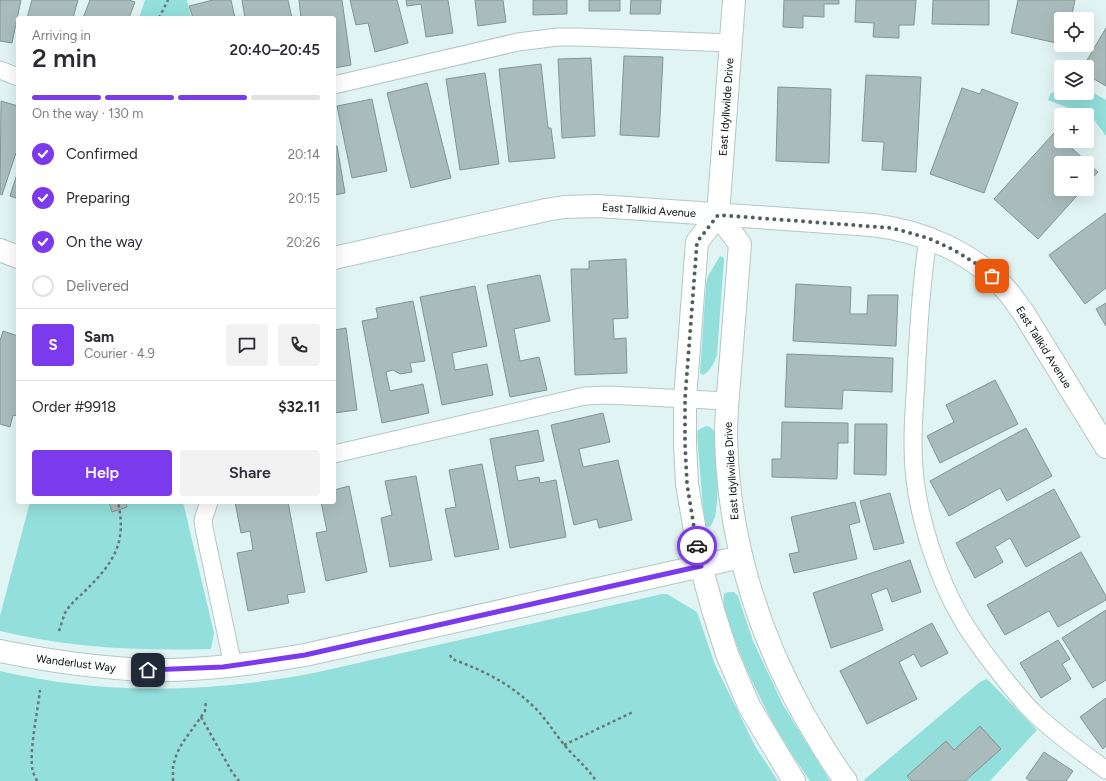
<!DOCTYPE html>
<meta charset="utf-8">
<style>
:root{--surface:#fff;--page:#f2f2f3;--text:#2b2b33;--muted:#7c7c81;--line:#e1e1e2;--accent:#7c3aed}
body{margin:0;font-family:Figtree,sans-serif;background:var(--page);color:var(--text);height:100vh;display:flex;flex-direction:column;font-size:15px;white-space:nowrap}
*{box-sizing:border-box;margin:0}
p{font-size:13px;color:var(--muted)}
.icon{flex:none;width:22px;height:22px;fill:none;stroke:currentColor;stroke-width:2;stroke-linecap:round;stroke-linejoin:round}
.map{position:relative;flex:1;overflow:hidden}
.panel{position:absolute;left:16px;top:16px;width:320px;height:488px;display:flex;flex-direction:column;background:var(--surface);border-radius:4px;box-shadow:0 4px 16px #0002}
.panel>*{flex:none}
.fabs{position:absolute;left:1054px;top:12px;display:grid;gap:8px}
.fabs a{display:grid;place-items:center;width:40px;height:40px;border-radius:4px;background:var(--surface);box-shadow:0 4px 16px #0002;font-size:20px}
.pin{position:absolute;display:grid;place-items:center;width:34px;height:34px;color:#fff;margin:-17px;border-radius:8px;box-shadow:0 2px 6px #0006}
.courier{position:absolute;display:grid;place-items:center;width:40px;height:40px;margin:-20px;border:3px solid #7c3aed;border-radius:50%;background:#fff;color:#222;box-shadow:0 1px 5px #0007}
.headline em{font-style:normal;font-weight:600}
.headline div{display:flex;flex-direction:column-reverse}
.headline{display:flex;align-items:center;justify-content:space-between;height:68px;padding:0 16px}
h1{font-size:26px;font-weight:600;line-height:30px}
.bar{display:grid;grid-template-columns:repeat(4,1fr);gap:6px 4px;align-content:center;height:48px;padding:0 16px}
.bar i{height:5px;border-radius:3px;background:var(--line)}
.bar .active{background:var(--accent)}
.bar p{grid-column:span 4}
.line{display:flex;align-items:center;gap:10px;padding:0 16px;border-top:1px solid var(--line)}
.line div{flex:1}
.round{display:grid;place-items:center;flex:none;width:42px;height:42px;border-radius:4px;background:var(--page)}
ol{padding:0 16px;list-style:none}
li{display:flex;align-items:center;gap:12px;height:44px}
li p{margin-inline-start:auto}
li .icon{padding:4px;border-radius:50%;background:var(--accent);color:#fff;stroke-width:4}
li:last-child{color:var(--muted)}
li i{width:22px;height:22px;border:2px solid var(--line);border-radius:50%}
.action{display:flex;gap:8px;margin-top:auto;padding:8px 16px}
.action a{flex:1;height:46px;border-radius:4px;background:var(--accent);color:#fff;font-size:16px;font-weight:600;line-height:46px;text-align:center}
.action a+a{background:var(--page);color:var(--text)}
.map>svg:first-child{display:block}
</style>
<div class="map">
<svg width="1106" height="781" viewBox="0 0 1106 781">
<rect width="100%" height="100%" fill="#e0f4f3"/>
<!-- green -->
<path fill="#93dfdb" d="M145,0h42l4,18h-52z
M1061,89v4h26v-4l19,11v36l-14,-19 -44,-17 3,-7 9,-2z
M720,256l3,1 1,2 -7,96c-3,8 -6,15 -14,20l-3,-2 6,-88 2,-9z
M706,426l4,1 4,4 4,52 -1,19 -2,15 -4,9 -3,1 -2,-1 -3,-20 -6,-71 1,-5z
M30,502h153l31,131 -3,16c-71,2 -142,-1 -211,-18v-15z
M728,592h6l4,4 15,45 30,64 47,76h-20c-33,-47 -60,-97 -79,-152 -3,-11 -9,-23 -7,-35z
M662,594h5l30,18 18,53 40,81 23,35h-778v-110c106,25 217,22 323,0z
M987,679l50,51 -47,51h-125l-1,-1 116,-98z"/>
<!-- building -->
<path fill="#a9bcbb" stroke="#829594" d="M0,0h21l-9,43 -12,-2z
M32,0h46l-5,18h-46z
M90,0h39l6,2 -6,16h-46z
M213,0h18l4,18h-42l-4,-12z
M242,0h46l4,18h-47z
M299,0h43l9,65 -17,3v-50h-33z
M350,0h47l11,43 -33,9 -7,-29 -12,2z
M406,0h42l5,33 -27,4 -5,-33 -14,2z
M475,0h28l3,22 -28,4z
M533,0h34v14l-34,1z
M589,0h31v11h-31z
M631,0h30l-1,14h-30z
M784,0h55v4h-15v13l-21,-1v12l-20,-1z
M856,0h60l-2,25h-15v13l-26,-1 1,-14 -19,-1z
M933,0h56v25l-57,-1z
M1018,0h57l-4,19h-10v25l-50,-11z
M1106,28v58l-19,-11v-8h-4z
M624,56l39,1 -4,80 -39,-2z
M591,58l4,78 -33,2 -4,-79z
M541,64l7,64h3l4,30 -46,4 -10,-93z
M485,73l14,91 -39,6 -14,-91z
M866,75l55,2 -5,95 -34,-2 2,-28 -22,-1z
M427,83l24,95 -40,10 -24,-95z
M778,87l53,2 -2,74 -53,-2z
M962,88l18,6 2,-5 36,14 -34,90 -54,-19z
M372,99l15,72 -35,7 -15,-72z
M1,101l17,5v41l-16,48 -2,-1z
M1054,133l7,6v2h3l34,31 -11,12v-21h-26v26h22l-45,50 -44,-40z
M337,146l8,47 -11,2v-48z
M18,171v28l-8,-3z
M1106,213v75l-21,16 -36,-49z
M626,259l2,59 -15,1 1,20 12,-1 1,35 -52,2 -4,-106h18v-8z
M540,275l10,46 -36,8 6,32 19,-4 8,33 -37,7 -23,-112z
M796,284l55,3 -1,27h17l1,-19h30l-2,51 -103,-5z
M475,286l12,60 -35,7 3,17 32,-6 6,31 -51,10 -22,-108z
M413,301l12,60 -15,2 2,9 -12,2 -7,-4 -7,2 4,19 33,-7 6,29 -47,10 -20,-102 16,-3 -2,-10z
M1106,303v23l-10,-17z
M346,328l11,82 -23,3v-83z
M3,331l15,5v80l-5,-1 -3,12 -10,-3v-83z
M787,354l106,4 -1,34 -49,-2 -1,19 -57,-2z
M995,380l23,44 -78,39 -13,-27 27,-14 -8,-17z
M603,413l7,29 -31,7 4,18 35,-7 14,60 -33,8 -2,-9 -23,6 -23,-100z
M782,422l66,1v20h-10l-1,36 -65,-2v-18h9z
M855,424h32l-1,51 -32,-1z
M1026,428l26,48 -45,25 -7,-13 -51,28 -19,-35z
M538,430l6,31 -29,5 3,15 21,-4 1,6 16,-3 10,57 -56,11 -20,-109z
M482,464l17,85 -44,8 -10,-48 11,-2 -7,-37z
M416,476l16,84 -42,7 -9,-49 11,-3 -7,-34z
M349,486l18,86 -41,9 -10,-48 11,-2 -6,-29h13v-12z
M1054,489l26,48 -54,30 -16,-29 -15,9 8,15 -28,16 -19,-35z
M890,493l14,50 -30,7 -14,-49z
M109,502h17l1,5 -15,5z
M235,502h53l17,90 -18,3 2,8 -41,8 -11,-58 16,-3 -3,-19 -9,2z
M855,502l5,20 -11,3 8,34 -63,14 -5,-19 10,-2 -8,-35z
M1081,552l25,44v4l-48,27 -9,-16 -44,24 -18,-30z
M910,560l11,32 -29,10 -5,-14 -16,6 12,36 -52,18 -18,-55z
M1106,610v70l-13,8 -31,-50z
M932,623l16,30 -27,14 -7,-13 -15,8 18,37 -50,25 -27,-53z
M1058,640l12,19 -8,5 9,15 -30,19 -21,-35z
M1106,698v48l-3,3 -23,-32z
M980,726l21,23 -36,32h-53l-5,-5 39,-35 8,9z
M1044,752l29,19 -7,10h-36l-4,-3z"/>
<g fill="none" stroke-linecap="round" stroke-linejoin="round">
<defs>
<path id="lane" d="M0,70l18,7
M334,85l184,-43 40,-5h20l153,6
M928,238c-7,47 -10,94 -12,141 -2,33 -5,66 -1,100 5,43 23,99 45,137 13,23 30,45 47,66 8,10 17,21 26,30 22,21 48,40 73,58
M334,454l251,-58 23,-1 119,6
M209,502l-6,18 1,8 29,138"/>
<path id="street" d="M734,0l-16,215 -21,27 -12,157v45l2,40 14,82 12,44 14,44 22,52 45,75
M718,215l22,29c-3,38 -6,76 -9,114 -2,26 -5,52 -5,78 2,100 30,193 78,279 13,22 26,46 42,66
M0,250l18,7
M334,258l212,-48 18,-3 34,-1 274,19c51,6 103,28 137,68 5,6 9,13 14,19l83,135
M0,651c49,10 98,17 148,19 52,1 105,-6 157,-15l436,-98"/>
</defs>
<!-- lane casing -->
<use href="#lane" stroke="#b3c7c6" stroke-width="19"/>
<!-- street casing -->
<use href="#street" stroke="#b3c7c6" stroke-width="24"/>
<!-- path -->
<path stroke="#6a7777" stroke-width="2.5" stroke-dasharray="3 3" stroke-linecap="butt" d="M159,18l9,-18
M59,631c2,-6 4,-13 6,-18 5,-9 14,-16 21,-23 28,-28 41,-47 32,-88
M450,655l2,4c33,12 61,26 86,52 10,11 18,24 28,36 10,12 22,21 30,34
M201,717l31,55 7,9
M564,745l69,-33
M37,781c-1,-3 -3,-6 -4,-9 -5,-17 5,-62 7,-82
M173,781v-15l4,-13 6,-11 18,-25 4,-6 1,-11"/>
<!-- lane -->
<use href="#lane" stroke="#fff" stroke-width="17"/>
<!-- street -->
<use href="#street" stroke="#fff" stroke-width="22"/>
</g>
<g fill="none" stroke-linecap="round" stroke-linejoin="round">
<!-- done -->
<path stroke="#525e5e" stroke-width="4" stroke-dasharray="0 7.2" d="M697,546l-10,-62 -2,-40v-45l12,-157 21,-27 174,13 36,10 26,12 21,13 17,13"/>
<!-- route -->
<path stroke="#7c3aed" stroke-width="5" d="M148,670l75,-3 82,-12 396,-89 -4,-20"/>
</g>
<g text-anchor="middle" stroke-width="3.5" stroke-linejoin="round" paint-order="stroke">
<!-- street labels -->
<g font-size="11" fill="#060d0d" stroke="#fff">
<text transform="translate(726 107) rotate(-86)" y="4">East Idyllwilde Drive</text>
<text transform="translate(649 210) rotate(4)" y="4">East Tallkid Avenue</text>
<text transform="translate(1044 347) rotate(58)" y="4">East Tallkid Avenue</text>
<text transform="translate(731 471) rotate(-94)" y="4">East Idyllwilde Drive</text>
<text transform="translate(76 663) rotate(7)" y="4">Wanderlust Way</text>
</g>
</g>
</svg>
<div class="fabs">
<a><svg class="icon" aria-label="locate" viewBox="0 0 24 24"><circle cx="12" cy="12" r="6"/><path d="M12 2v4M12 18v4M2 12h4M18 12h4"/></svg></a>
<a><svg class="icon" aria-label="layers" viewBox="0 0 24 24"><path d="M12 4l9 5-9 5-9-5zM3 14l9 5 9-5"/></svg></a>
<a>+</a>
<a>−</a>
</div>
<div class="pin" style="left:992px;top:276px;background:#ea580c"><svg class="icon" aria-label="bag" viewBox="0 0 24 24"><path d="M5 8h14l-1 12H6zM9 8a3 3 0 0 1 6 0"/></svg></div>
<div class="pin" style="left:148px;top:670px;background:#1f2937"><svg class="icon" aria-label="home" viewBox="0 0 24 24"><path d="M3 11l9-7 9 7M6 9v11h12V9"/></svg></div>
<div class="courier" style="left:697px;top:546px"><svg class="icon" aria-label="car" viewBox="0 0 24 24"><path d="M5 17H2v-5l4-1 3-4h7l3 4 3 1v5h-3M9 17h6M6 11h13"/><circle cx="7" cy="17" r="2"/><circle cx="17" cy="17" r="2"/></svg></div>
<section class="panel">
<div class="headline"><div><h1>2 min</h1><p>Arriving in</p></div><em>20:40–20:45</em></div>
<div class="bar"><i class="active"></i><i class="active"></i><i class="active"></i><i></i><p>On the way · 130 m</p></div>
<ol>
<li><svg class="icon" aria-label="check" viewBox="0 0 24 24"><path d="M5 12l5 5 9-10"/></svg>Confirmed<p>20:14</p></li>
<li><svg class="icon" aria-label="check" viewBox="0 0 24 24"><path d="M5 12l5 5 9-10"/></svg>Preparing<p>20:15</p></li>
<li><svg class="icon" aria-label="check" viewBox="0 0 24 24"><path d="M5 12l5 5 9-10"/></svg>On the way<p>20:26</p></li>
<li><i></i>Delivered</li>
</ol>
<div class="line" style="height:72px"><b class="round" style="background:var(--accent);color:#fff">S</b><div><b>Sam</b><p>Courier · 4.9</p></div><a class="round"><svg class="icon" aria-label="chat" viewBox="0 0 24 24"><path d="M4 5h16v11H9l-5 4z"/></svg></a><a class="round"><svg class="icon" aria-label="phone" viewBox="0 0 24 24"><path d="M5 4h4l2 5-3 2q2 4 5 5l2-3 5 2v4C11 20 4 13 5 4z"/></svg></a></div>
<div class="line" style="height:52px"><div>Order #9918</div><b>$32.11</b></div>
<div class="action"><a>Help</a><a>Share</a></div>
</section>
</div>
